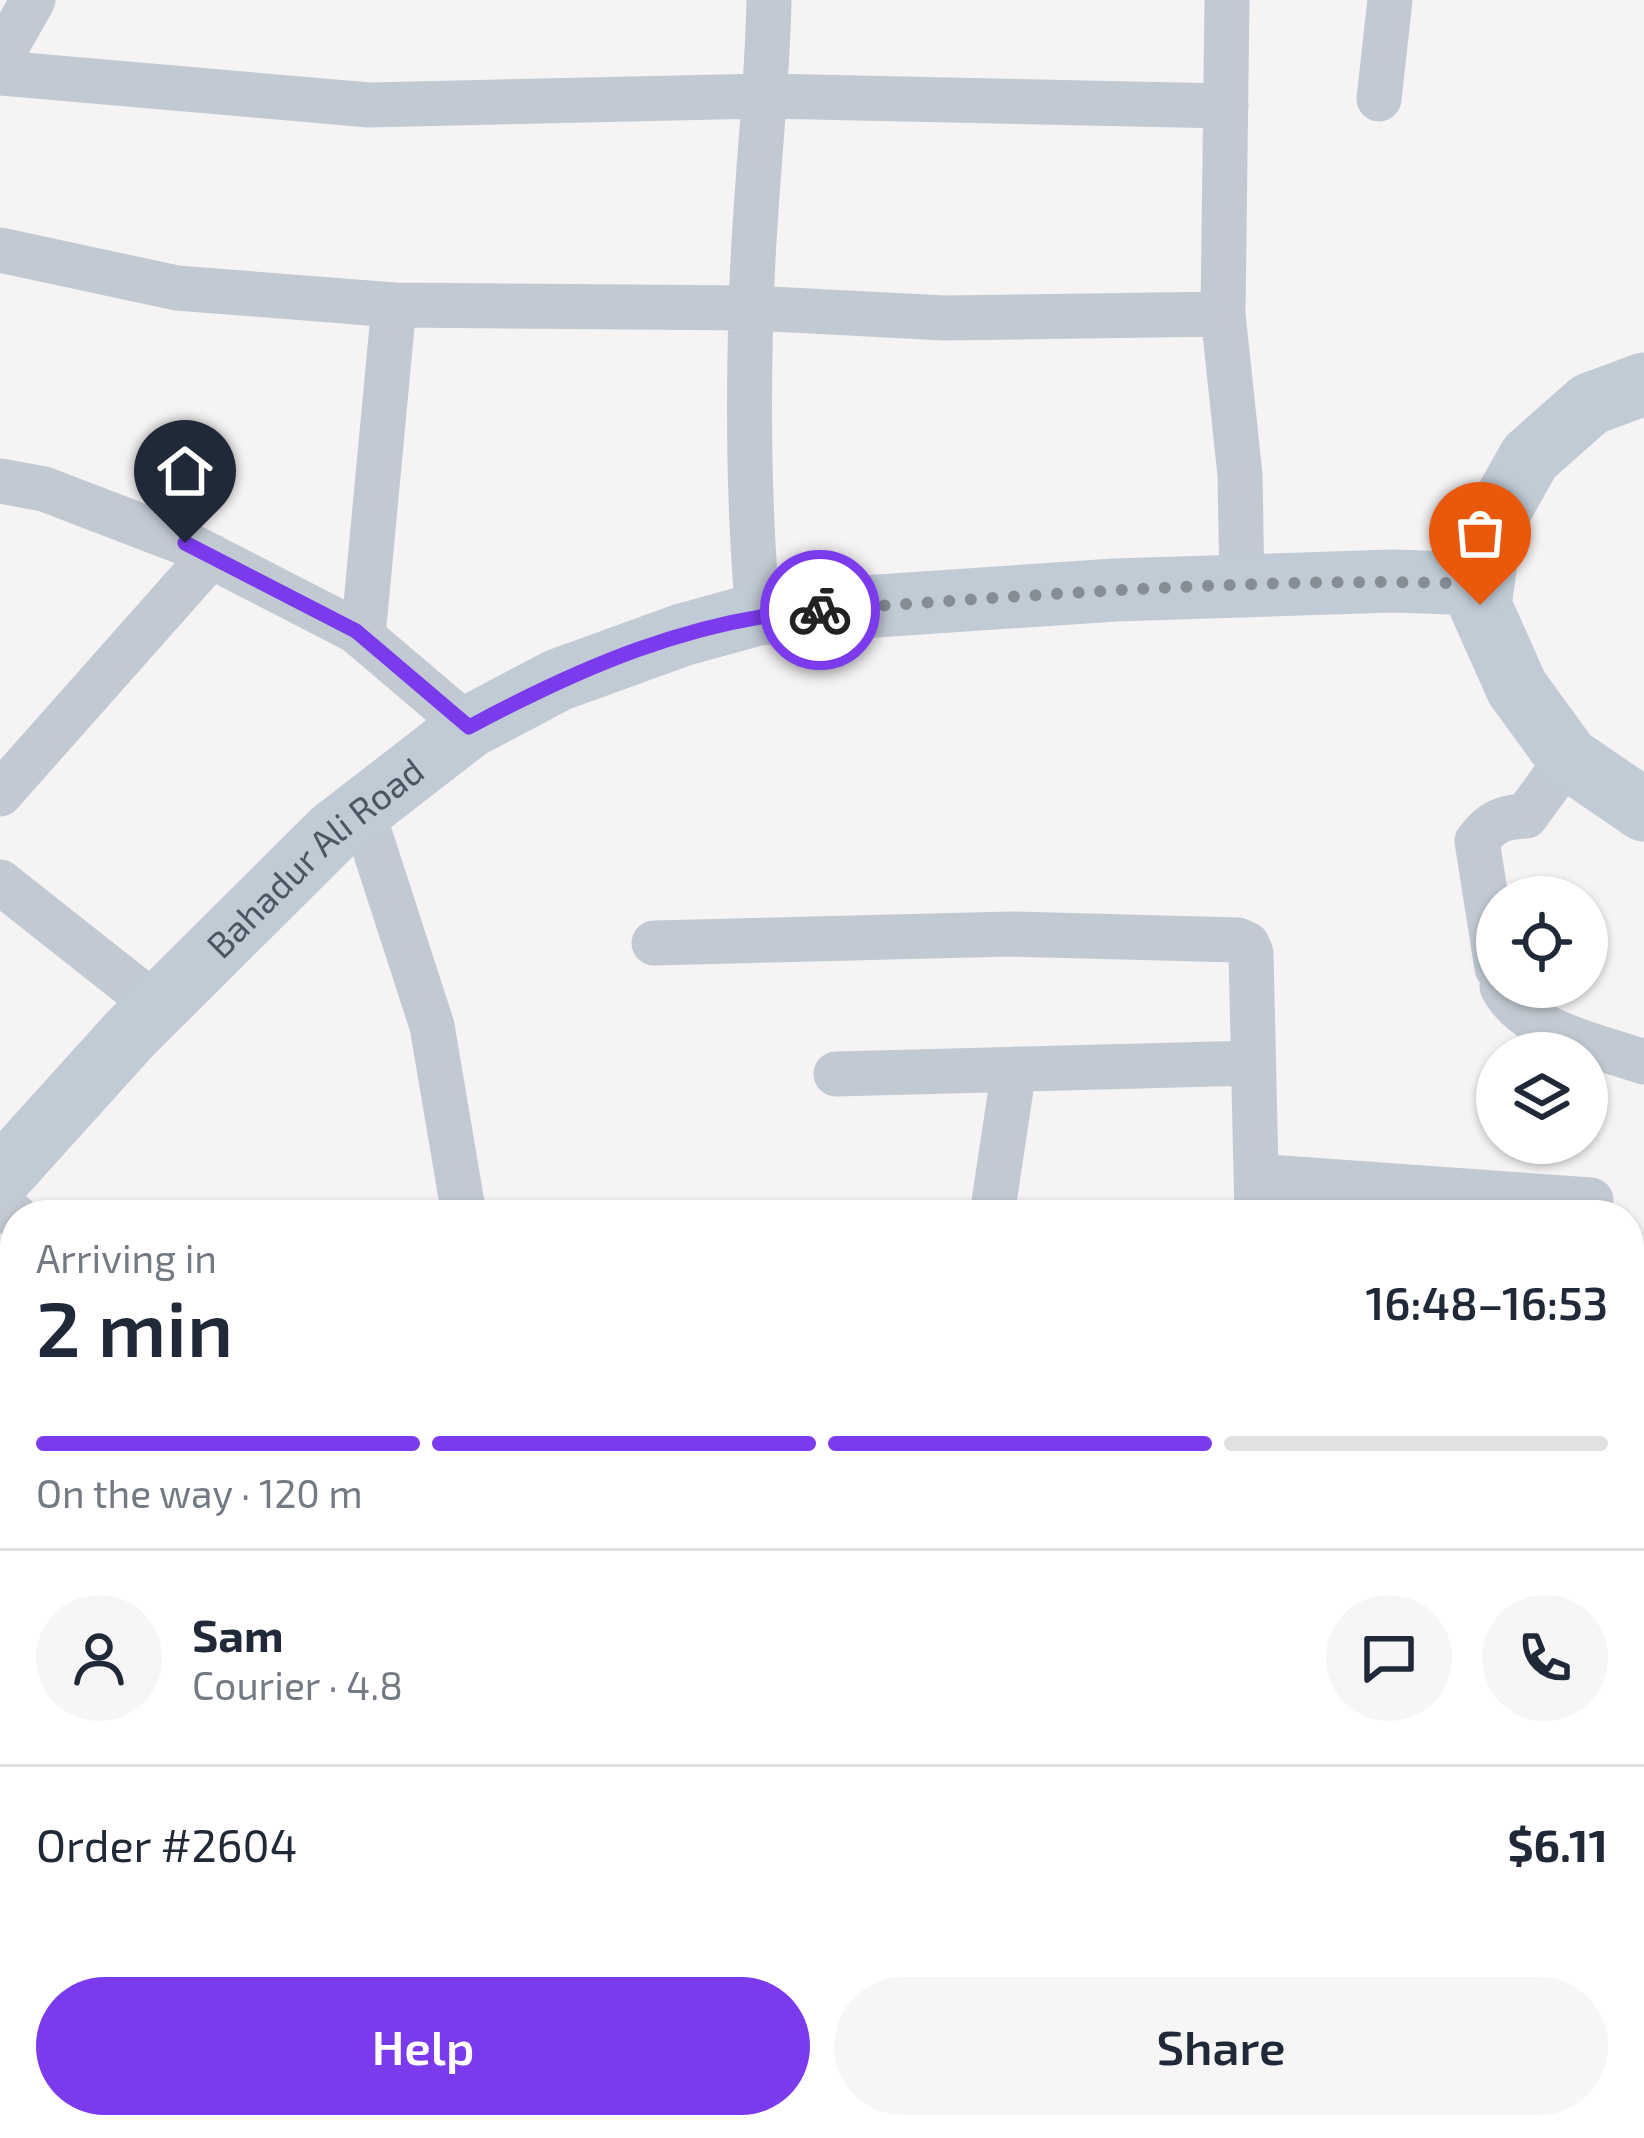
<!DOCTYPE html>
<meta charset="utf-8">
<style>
:root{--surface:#fff;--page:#f6f6f7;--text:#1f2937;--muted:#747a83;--line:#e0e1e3;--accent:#7c3aed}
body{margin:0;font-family:"Exo 2",sans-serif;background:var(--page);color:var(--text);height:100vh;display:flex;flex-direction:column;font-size:45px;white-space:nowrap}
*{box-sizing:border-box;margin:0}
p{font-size:39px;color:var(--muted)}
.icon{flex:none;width:66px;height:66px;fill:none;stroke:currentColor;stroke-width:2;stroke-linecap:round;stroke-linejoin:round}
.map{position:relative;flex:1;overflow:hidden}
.panel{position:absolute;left:0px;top:1200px;width:1644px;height:939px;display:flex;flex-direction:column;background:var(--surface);border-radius:48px 48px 0 0;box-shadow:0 3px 9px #0004}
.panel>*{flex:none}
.buttons{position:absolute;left:1476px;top:876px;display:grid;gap:24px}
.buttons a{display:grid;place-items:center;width:132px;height:132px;border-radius:50%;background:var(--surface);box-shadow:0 3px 9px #0004;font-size:60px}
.pin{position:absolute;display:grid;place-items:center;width:102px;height:102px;color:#fff;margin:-123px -51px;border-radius:50% 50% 50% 0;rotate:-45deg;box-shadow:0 0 12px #0007}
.pin .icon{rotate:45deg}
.courier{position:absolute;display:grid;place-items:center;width:120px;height:120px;margin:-60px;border:9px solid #7c3aed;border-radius:50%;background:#fff;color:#222;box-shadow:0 3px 15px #0007}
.summary em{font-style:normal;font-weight:600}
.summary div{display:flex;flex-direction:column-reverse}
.summary{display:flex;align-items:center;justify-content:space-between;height:204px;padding:0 36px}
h1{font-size:78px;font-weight:600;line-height:90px}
.bar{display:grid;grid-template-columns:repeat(4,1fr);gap:18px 12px;align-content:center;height:144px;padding:0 36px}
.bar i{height:15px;border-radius:9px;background:var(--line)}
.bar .selected{background:var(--accent)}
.bar p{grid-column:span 4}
.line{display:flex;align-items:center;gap:30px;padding:0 36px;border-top:3px solid var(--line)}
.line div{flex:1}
.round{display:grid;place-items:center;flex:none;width:126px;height:126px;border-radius:63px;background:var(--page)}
.action{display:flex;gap:24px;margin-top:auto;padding:24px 36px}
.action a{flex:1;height:138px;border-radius:72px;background:var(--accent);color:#fff;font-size:48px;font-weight:600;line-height:138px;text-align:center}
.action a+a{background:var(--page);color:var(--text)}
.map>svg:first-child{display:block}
</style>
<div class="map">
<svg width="1644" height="2138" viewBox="0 0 1644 2138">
<rect width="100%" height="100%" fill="#f5f3f3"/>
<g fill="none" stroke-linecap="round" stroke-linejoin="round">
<!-- street -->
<path stroke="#c1cad2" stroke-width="45" d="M1227,0l-4,314 17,161 2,111
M0,58l33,-58
M0,73l369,32 398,-9 459,10
M1379,99l11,-99
M0,250l177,38 217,17 357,3 194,10 278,-4
M0,481l44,8 141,54 171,88 113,96
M758,614c-9,-100 -10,-202 -7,-303 2,-104 16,-207 18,-311
M363,636l31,-331
M0,794l211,-238
M362,810l70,216 32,189
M0,882l157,124
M654,943l357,-9 227,6 9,4 4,9 6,262
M1497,968l-20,-127c14,-19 25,-24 49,-25l42,-58
M1502,987c24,46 96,59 142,75
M836,1074l417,-11
M1256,1176l335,24
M0,1204l15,12
M992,1215l22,-146
M7,1602l8,-5
M1212,2124l1,14
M1417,2124l4,14
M512,2138l8,-14
M706,2138l5,-14"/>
<!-- secondary -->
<g stroke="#c1cbd6" stroke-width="63">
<path d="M1644,384l-54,20 -60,53 -39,69 -11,79 37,83 51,70 76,52"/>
<path id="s1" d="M0,1178l131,-145 201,-200 137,-106 89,-47 124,-45 76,-21 357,-24 278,-9 90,3"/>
</g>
</g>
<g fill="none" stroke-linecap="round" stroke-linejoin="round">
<!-- done -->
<path stroke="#868d94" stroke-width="12" stroke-dasharray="0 21.6" d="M820,610c220,-15 442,-34 663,-26l-3,21"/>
<!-- route -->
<path stroke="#7c3aed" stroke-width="15" d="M185,543l171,88 113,96c110,-59 224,-109 351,-117"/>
</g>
<g text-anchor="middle" stroke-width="9" stroke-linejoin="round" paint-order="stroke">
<!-- street labels -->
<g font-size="36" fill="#4a5661" stroke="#fff">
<text dy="13" stroke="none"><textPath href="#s1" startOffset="450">Bahadur Ali Road</textPath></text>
</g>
</g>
</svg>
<div class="buttons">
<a><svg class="icon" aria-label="locate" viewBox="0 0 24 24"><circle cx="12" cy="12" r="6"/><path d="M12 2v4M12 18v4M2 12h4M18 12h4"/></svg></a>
<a><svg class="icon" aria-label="layers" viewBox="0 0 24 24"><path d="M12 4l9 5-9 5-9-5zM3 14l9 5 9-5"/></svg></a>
</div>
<div class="pin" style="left:1480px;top:605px;background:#ea580c"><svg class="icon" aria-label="bag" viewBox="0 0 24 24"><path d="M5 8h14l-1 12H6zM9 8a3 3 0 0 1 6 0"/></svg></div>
<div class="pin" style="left:185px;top:543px;background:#1f2937"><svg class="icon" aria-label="home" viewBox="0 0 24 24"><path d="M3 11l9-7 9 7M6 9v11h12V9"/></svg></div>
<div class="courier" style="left:820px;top:610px"><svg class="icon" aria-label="bike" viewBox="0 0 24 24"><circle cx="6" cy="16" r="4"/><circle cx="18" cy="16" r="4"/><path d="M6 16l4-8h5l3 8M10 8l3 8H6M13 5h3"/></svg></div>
<section class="panel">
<div class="summary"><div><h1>2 min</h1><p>Arriving in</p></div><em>16:48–16:53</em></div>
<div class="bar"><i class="selected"></i><i class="selected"></i><i class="selected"></i><i></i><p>On the way · 120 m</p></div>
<div class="line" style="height:216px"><a class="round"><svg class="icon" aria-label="person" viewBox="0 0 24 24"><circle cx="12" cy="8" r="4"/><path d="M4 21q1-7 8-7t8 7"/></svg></a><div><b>Sam</b><p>Courier · 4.8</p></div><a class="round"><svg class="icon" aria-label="chat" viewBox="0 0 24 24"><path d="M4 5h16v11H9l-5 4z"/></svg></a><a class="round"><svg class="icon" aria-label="phone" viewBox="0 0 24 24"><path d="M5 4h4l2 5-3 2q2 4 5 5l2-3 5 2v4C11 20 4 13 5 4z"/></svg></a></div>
<div class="line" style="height:156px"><div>Order #2604</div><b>$6.11</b></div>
<div class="action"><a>Help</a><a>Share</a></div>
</section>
</div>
